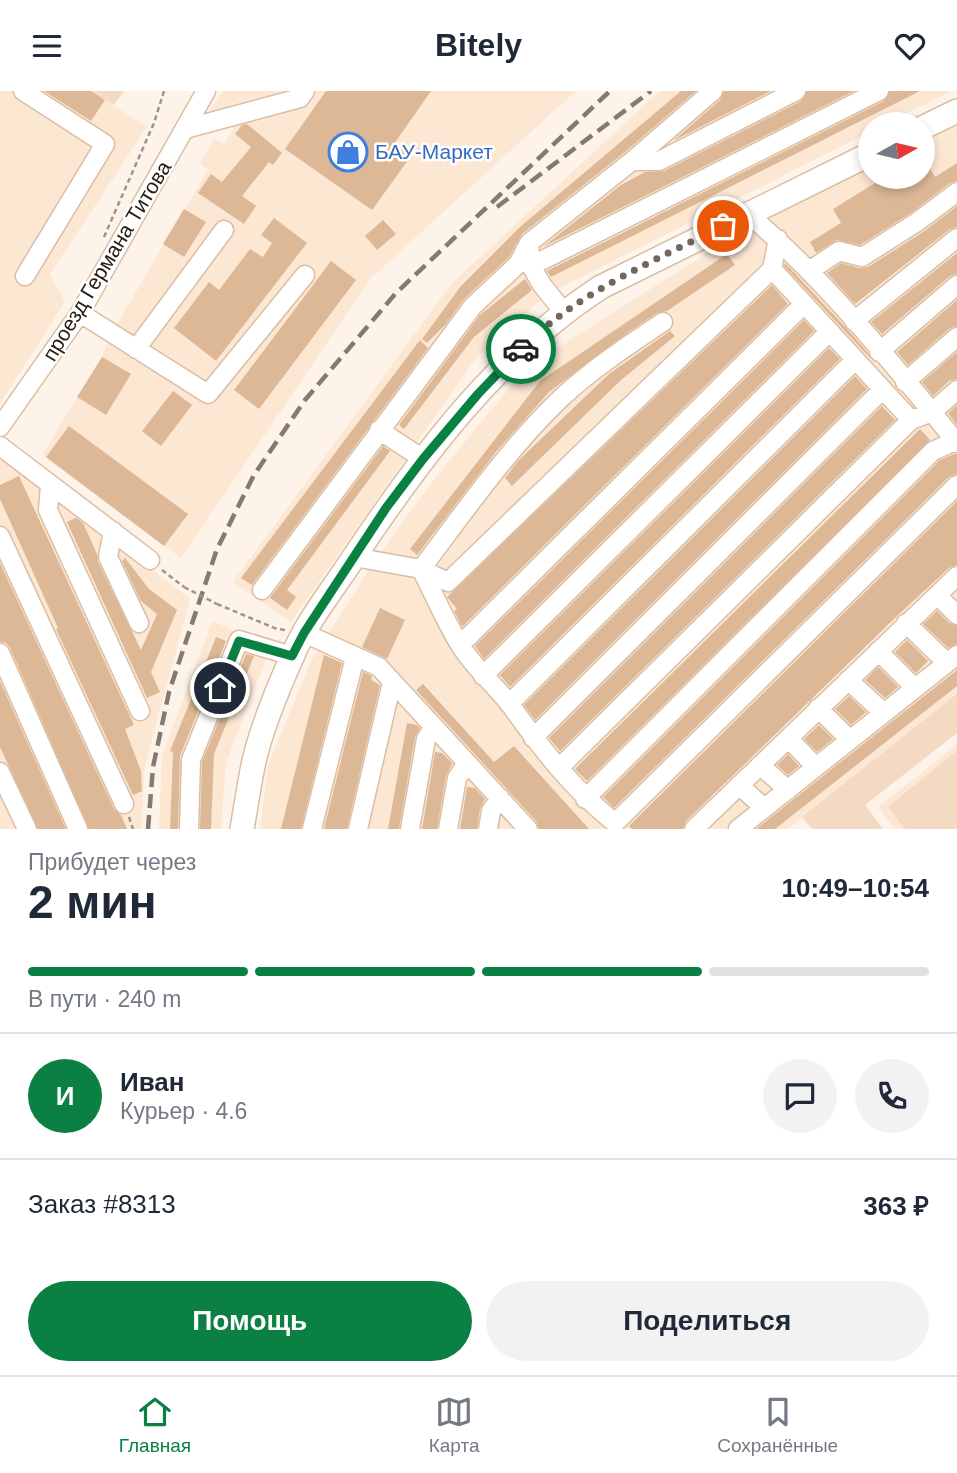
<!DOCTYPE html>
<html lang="ru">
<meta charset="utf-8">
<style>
:root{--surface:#fff;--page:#f2f2f3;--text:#1f2937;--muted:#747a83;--line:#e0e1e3;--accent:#0b8043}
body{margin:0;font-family:Arial,sans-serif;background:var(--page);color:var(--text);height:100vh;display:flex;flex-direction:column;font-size:26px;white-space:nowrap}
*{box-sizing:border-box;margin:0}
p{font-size:23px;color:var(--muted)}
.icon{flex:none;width:38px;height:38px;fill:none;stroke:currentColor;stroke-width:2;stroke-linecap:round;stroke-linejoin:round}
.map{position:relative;height:738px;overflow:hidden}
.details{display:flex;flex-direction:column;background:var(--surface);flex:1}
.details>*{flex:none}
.needle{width:46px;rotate:82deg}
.fabs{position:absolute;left:858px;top:21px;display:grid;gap:14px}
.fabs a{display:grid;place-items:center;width:77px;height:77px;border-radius:50%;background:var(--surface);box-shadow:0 4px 10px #0003;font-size:35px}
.pin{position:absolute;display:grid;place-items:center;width:60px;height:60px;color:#fff;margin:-30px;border:4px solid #fff;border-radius:50%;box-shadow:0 2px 7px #0007}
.courier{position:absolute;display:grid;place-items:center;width:70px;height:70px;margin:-35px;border:5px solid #0b8043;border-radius:50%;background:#fff;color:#222;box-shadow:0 2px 9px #0007}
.head em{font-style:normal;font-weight:800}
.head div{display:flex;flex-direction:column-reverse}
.head{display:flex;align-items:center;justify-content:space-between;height:119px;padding:0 28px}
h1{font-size:46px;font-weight:800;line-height:52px}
.bar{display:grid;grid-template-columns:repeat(4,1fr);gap:10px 7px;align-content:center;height:84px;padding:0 28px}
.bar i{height:9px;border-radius:5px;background:var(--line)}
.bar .selected{background:var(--accent)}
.bar p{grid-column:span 4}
.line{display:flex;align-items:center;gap:18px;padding:0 28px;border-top:2px solid var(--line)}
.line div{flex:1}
.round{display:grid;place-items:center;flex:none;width:74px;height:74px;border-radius:37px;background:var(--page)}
.action{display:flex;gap:14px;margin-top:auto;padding:14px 28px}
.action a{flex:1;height:80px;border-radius:42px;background:var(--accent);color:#fff;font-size:28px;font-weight:800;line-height:80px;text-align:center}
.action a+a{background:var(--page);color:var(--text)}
header{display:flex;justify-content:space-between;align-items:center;height:91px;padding:0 28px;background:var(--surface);font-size:32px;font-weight:800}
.tab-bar{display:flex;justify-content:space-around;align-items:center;height:98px;border-top:2px solid var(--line);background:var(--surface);font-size:19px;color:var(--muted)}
.tab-bar a{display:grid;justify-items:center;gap:4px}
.tab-bar .selected{color:var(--accent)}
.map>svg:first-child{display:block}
</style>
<header><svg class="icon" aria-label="menu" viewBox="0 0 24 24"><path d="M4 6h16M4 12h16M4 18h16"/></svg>Bitely<svg class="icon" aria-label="heart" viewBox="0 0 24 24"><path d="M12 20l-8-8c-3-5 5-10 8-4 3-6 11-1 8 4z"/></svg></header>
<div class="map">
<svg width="957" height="738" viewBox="0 0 957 738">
<rect width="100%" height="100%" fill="#fef3e8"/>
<!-- built -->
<path fill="#fce7d3" d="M0,0h91l56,36 -97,147 15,28 -65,102z
M223,0h353l-205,187 -190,280 -139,-103 60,-98 9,-23 97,-164 -8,-7 14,-25 10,6 10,-15 -25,-19z
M660,0h292l-67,33h-15v8l-323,162 -71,64 -185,264 -58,-40 219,-299z
M957,35v570l-169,133h-528l8,-64 43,-104 57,-90 33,-47 39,-52 87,-105 201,-127 37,-21 105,-51v9h52v-34z
M0,359l190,149 -45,167 -4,63h-141z
M212,530l59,25 -45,117 -5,66h-62l3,-73z
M957,654v84h-62l-17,-22z"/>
<!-- green -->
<path fill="#f4dac2" d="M91,0h33l-10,14z
M957,603v39l-92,72 18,24h-71l-10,-12z
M957,660v78h-52l-17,-22z"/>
<!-- building -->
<path fill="#dcb896" d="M44,0h47l14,9 -14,21z
M326,0h105l-37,53 17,12 -39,54 -87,-61z
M681,0h15l-71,61 -103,82 -13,23 -44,41 -19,26 -19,19 -5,-4 39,-53 59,-59z
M724,0h47l-98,50 47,-41z
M807,0h47l-311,156 78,-62 24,-13 19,-1 137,-70z
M890,0h30l-369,186 -4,-6 337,-170z
M247,33l35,29 -9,12 -4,-3 -27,34 14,10 -12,18 -46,-31 13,-19 11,8 29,-35 -16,-13 7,-9z
M922,65l13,21 22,-14v18l-7,2 -39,30 -51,32 -23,-5 -21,13 -6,-11 31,-19 -8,-14 52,-32h37z
M957,115v21l-7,2 -95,75 -28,-31 14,-10 18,5 9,-1 55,-35z
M184,118l22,13 -22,35 -21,-13z
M274,127l33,25 -91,118 -42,-33 35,-46 10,8 31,-41 13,8 9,-14 -11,-8z
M383,129l13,14 -19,16 -12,-14z
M957,162v21l-7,2 -68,58 -11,-12z
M727,163l8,11 -68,46 -10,2 -27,18 -81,61 -54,61 -78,102 -7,-6 130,-168z
M331,170l25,19 -97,129 -25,-19z
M785,172l64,68 19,22 2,5 -86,-92z
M525,188l7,11 -58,47 -70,92 -5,-4 81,-110z
M772,194l16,19 -326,323 -8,-16 3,-2 -10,-12z
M957,209v26l-7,2 -42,37 -11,-13z
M804,229l10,11 -330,328 -9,-13z
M670,240l5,5 -54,44 -109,106 -7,-8 13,-17 91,-87z
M420,249l8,8 -176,237 -11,-7z
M829,257l11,11 -330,328 -10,-12z
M957,261v27l-8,2 -16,15 -11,-14z
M102,266l29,17 -25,41 -29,-18z
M855,285l12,13 -332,331 -11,-15z
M173,300l19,14 -31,41 -19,-15z
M957,314v20l-9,-12z
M882,315l13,14 -335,331 -11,-13z
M69,335l119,88 -24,32 -118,-89z
M920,338l10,11 -343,341 -12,-12z
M383,355l7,5 -103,139 9,7 -9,13 -17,-12z
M954,363h3v20l-8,3 -335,331 -11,-11 337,-337z
M19,385l115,249 -9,4 16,42 1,20 -9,4 -77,-166 2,-1 -58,-129v-14z
M957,410v64l-8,3 -51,47 -212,206 -3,8h-51l-3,-3z
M76,427l7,5 14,31 1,8 43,88 16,-36 -16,-13 -19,-40 3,-3 24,31 28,21 -26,62 9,20 -13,6 -80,-176z
M0,472l114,246 7,6 6,14h-38l-79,-181 -4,-5 -6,-1z
M380,517l25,12 -18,39 -25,-12z
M937,520l12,12 8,3v18l-9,4 -25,-24z
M216,546l10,4 -46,115 -2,73h-8l3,-77 -3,-1z
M907,549l21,21 -12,12 -21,-21z
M246,563l8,2 -40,98 -3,75h-11l2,-67z
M324,564l18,8 -41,166h-20z
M878,576l20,20 -13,11 -20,-18z
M957,579v16l-182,143h-19z
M363,581l9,4 -1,4 9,5 -33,144h-23z
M0,590l66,148h-28l-38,-82z
M423,593l71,78 20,-16 75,83h-50l-3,-8 -120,-131z
M849,605l17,16 -15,13 -16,-16z
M407,632l10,2 3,3 -5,9 -16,92h-11z
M819,634l14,14 -16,13 -13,-13z
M435,661l7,1 10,10 -1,3 -5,10 -9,53h-15z
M788,663l11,12 -11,9 -11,-10z
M467,696l8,1 10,11 -5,10 -3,20h-17z"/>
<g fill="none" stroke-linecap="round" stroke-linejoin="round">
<defs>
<path id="minor" d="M23,0l82,53 -80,132
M185,38l115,-31 5,-7
M632,70h27l137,-70
M748,123c78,66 145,150 209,229
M531,175l348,-175
M772,178l139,151
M809,180l30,-20 23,6 55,-35 40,-30
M563,220l-21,-26 -11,-19 -2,-23 103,-82 81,-70
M80,222l128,81 97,-119
M854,230l103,-83
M663,231c-36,24 -72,48 -103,77 -53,51 -95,112 -139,170 13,25 24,52 39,76 15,24 36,41 52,62 31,44 61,82 103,116l342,-338
M136,258l88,-119
M879,261l78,-67
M905,291l52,-45
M0,336l80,-114 126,-222
M379,339l44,29
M0,355l150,114
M50,393l-2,26 92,201
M113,440l-5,26 31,66
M0,445l124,268
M354,466l67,12 27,13 324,-313 6,-30
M262,499l211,-284 45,-42 11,-21
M937,504l20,20
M906,532l41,40
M304,542l75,34 149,162
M460,554l344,-341
M878,560l37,37
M0,562l78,176
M483,585l346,-344
M848,589l36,33
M509,613l346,-344
M818,617l32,32
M533,647l349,-348
M788,647l28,29
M760,674l28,25
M559,677l352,-348 21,-8 25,-22
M0,681l27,57
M739,694l25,23
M585,708l348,-348 24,-11
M189,738l2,-69 48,-120 53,16
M312,738l43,-172
M358,738l34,-147
M410,738l16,-90 8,-12
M448,738l9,-51 10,-15
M488,738l3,-18 9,-13
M694,738l263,-253
M738,738l219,-174"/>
<path id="major" d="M922,37l35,-17
M242,738c4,-22 7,-45 12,-68 7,-30 25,-75 38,-104 14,-34 38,-64 58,-94 70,-105 145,-207 251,-276l269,-133"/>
</defs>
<!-- minor casing -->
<use href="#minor" stroke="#dabea4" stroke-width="21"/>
<!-- major casing -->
<use href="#major" stroke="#dabea4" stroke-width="26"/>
<!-- path -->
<path stroke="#9e9489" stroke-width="2.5" stroke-dasharray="5 3.5" stroke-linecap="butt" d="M104,146l50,-114 10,-32
M162,479l22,17
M217,513l60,25 9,1
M129,726l4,12"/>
<!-- minor -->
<use href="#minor" stroke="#fff" stroke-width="18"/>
<!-- major -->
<use href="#major" stroke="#fff" stroke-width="23"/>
<!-- rail -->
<path stroke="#857a70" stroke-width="4.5" stroke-dasharray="14 7" stroke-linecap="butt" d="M497,116l154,-116
M148,738l5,-62 16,-75 48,-143 37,-74 51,-75 91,-107 214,-202"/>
<!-- path-bridge -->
<path stroke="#9e9489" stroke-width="2.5" stroke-dasharray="5 3.5" stroke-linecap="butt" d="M184,496l33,17"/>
</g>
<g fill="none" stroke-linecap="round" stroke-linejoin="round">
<!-- done -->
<path stroke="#71675c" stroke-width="7" stroke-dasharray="0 12.6" d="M521,258c57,-57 131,-87 202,-123"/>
<!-- route -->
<path stroke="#0b8043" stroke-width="9" d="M220,597l19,-47 53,15 12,-23 82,-125 37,-49 55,-65 43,-45"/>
</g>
<!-- icons -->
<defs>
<symbol id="shop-ring" viewBox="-11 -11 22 22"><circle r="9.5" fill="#fff" stroke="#3f7fe0" stroke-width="1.5"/><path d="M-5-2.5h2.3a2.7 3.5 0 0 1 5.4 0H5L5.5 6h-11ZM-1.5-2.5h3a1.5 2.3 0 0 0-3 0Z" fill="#3f7fe0"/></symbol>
</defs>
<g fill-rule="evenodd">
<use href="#shop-ring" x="326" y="39" width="44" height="44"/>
</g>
<g text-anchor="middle" stroke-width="5" stroke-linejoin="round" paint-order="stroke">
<!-- shop labels -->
<g font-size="21" fill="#366cbe" stroke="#fff" text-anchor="start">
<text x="375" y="68">БАУ-Маркет</text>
</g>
<!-- street labels -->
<g font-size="21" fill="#251b11" stroke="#fff">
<text transform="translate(107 170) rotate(-59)" y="7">проезд Германа Титова</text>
</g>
</g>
</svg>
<div class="fabs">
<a><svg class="needle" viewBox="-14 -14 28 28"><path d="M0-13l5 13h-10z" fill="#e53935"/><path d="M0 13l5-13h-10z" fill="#747a83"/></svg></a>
</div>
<div class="pin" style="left:723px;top:135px;background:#ea580c"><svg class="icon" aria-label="bag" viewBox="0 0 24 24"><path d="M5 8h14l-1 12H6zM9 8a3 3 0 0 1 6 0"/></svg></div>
<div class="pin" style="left:220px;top:597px;background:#1f2937"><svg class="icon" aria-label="home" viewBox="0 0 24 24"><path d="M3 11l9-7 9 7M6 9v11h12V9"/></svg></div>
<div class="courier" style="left:521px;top:258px"><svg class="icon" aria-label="car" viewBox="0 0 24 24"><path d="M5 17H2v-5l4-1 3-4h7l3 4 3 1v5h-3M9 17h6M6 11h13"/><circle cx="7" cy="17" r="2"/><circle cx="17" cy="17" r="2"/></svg></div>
</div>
<section class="details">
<div class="head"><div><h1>2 мин</h1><p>Прибудет через</p></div><em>10:49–10:54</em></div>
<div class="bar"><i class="selected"></i><i class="selected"></i><i class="selected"></i><i></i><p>В пути · 240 m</p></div>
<div class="line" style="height:126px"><b class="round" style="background:var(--accent);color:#fff">И</b><div><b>Иван</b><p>Курьер · 4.6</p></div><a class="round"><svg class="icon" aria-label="chat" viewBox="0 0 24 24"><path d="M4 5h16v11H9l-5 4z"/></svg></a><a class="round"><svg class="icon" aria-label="phone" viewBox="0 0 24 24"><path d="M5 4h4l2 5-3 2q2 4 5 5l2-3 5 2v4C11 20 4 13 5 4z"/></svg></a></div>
<div class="line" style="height:91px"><div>Заказ #8313</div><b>363 ₽</b></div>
<div class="action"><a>Помощь</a><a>Поделиться</a></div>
</section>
<nav class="tab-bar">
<a class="selected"><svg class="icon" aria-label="home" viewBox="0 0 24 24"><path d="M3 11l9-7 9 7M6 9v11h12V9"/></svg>Главная</a>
<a><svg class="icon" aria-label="map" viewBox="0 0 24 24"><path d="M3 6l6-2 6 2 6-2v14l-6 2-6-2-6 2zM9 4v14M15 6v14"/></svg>Карта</a>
<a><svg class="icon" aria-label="saved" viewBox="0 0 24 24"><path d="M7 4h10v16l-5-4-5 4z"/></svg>Сохранённые</a>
</nav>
